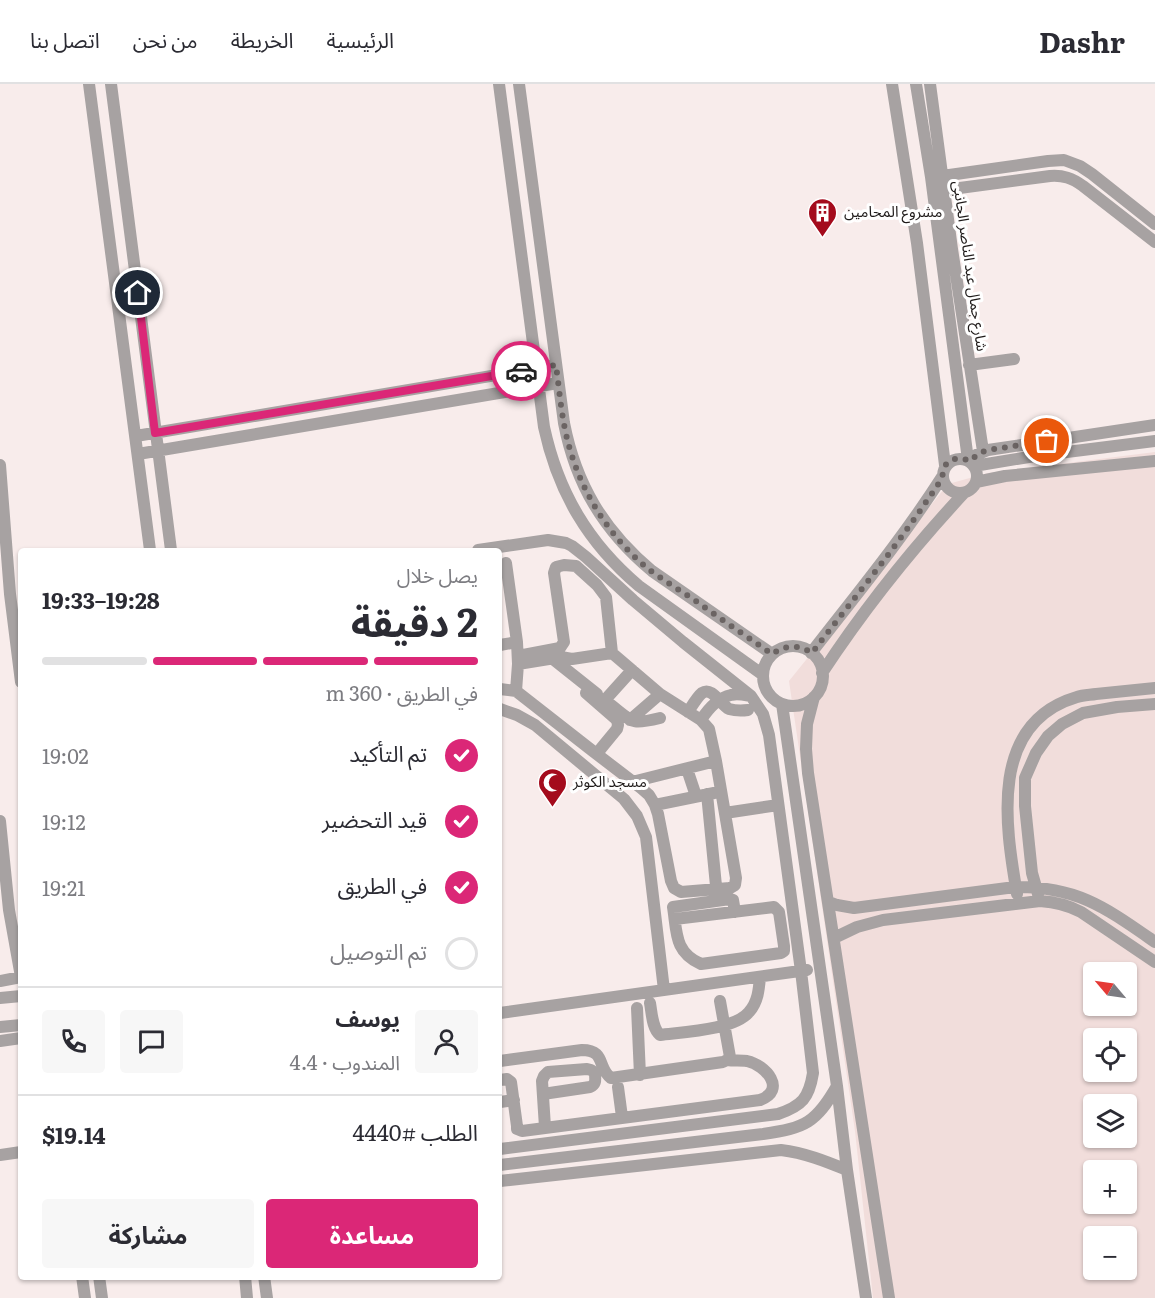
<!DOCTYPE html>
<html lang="ar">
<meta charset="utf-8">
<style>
:root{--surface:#fff;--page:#f7f7f7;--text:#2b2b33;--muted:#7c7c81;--line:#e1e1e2;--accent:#db2777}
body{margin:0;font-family:Literata,"Noto Sans Arabic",serif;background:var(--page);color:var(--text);direction:rtl;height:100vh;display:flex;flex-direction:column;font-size:22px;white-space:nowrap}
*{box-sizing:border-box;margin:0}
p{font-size:20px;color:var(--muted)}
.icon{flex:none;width:33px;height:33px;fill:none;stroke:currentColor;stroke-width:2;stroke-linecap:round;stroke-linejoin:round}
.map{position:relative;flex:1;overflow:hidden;direction:ltr}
.details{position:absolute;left:18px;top:464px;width:484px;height:732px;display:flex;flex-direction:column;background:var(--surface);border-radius:6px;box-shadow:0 2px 4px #0004;direction:rtl}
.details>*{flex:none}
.needle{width:39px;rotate:299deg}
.buttons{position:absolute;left:1083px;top:878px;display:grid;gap:12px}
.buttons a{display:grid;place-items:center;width:54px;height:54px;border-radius:6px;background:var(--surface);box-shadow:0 2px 4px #0004;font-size:30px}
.pin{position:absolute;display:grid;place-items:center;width:51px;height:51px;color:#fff;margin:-26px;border:3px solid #fff;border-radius:50%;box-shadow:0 2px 6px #0007}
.courier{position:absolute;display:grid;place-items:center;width:60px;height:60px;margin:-30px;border:4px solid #db2777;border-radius:50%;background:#fff;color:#222;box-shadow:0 2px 8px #0007}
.summary em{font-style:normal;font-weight:700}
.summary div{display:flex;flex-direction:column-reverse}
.summary{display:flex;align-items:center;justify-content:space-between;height:102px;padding:0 24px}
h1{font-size:39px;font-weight:700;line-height:45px}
.bar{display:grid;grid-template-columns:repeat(4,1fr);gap:9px 6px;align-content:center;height:72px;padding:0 24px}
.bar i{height:8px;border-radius:4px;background:var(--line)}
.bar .selected{background:var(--accent)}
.bar p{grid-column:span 4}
.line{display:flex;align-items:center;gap:15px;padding:0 24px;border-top:2px solid var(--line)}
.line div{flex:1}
.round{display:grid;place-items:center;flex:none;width:63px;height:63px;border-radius:6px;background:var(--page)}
ol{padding:0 24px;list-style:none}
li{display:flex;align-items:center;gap:18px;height:66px}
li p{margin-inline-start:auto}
li .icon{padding:6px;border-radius:50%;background:var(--accent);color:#fff;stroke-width:4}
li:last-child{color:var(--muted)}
li i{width:33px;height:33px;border:3px solid var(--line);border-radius:50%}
.action{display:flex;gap:12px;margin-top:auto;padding:12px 24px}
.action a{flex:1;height:69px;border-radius:6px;background:var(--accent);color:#fff;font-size:24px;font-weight:700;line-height:69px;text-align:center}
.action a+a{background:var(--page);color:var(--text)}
header{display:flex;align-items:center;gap:36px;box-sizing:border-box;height:84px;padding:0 30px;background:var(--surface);border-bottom:2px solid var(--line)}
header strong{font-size:28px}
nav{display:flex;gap:33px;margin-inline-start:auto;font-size:21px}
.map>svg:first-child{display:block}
</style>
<header>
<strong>Dashr</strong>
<nav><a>الرئيسية</a><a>الخريطة</a><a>من نحن</a><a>اتصل بنا</a></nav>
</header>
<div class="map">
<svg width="1155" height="1214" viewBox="0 0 1155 1214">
<rect width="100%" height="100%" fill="#f8eceb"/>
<!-- built -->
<path fill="#f1dddb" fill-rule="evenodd" d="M1155,368v846h-282l-18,-167 -66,-450 159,-197 40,-11zM1094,888h32v33h-32zM1094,954h32v33h-32zM1094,1020h32v33h-32zM1094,1086h32v33h-32zM1094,1152h32v33h-32z"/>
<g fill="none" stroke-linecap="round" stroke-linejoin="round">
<!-- minor -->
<path stroke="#a7a2a2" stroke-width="12" d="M89,0l61,466
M111,0l60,466
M499,0l45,343c14,65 44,116 95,159l124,89
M519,0l45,339c12,62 40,108 88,148l120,83
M892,0l25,159 28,222
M916,0l15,93 37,283
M930,0l22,165 31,202
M935,93l113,-16 16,-1 16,6 12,8 63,50
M937,107l113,-15c13,-1 22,2 33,10l72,56
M969,281l45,-6
M136,352l420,-71
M138,370l420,-71
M976,371l12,-5 167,-25
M943 392a17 17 0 1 1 34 0a17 17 0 1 1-34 0Z
M0,381l10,129 11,88
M974,382l61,-10 120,-15
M976,398l29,-6 150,-15
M478,466l70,-10 18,3 6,3 14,11 47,43 50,42 68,54 12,18 6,21 32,236 12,102c-4,25 -11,33 -35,41l-278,35
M506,479l11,79 1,22 -2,27
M500,561l17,-3
M763 592a30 30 0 1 1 60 0a30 30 0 1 1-60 0Z
M612,569l48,41 41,26 8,9 7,32 -84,21
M811,569c45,-58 92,-115 131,-176
M518,572l42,-8 4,-6 -10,-69 2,-6 8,-2 12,1 21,19 9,12 6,56 -40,6 -11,-2 -43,7
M553,575l44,35
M822,589c42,-64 90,-124 142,-180
M500,605l16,2 78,61 5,-1 4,-5 14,-17 1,-4 -1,-5 -31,-27
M814,613l-7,27 -1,25 2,24 81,525
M605,616l27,-30
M782,620l55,382 10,84 19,128
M611,621c23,18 20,20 49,13
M500,625l17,6 18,10 89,74 13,17 9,21 18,153
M688,628c4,-6 9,-15 14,-19 10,-7 19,12 27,16 7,2 12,2 19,1
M630,636l30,-26
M701,636c7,-11 16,-22 30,-25 6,-2 14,0 20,1
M594,668l47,36 8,7 6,10 3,9 13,67 3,7 7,4 49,-4 5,-3 1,-7 -20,-117
M687,685l9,27
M707,710l10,102
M655,721l59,-12
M725,729l53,-8
M0,737l9,89 12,67
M1017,810c-12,-70 -28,-171 60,-197 6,-2 13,-2 19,-3 19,-2 39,-4 59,-6
M1038,810l-6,-21 -7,-67v-28l11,-25 12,-17 14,-12 21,-11 34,-6 38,-3
M829,818l8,3 17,3 161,-21c62,-1 91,21 140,55
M675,835l99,-12 5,5 5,34v5l-3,2 -80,11c-27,-12 -24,-32 -28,-57l57,-8 3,1 2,12
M834,854l23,-11 26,-7 157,-19c15,1 28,4 41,11l74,50
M0,897l21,-4
M0,914l21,-2
M650,919c2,11 2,25 10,32 23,-3 74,-5 89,-23 9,-10 10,-23 11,-35
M637,924l3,67
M500,929l307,-43
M0,943l21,-2
M0,957l21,-3
M500,977l82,-11c24,0 15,18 29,28l112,-16 4,-2 3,-3 -10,-56
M500,996l7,-1 4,3 6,44v3l5,2 238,-31c27,-10 6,-35 -13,-39 -6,-1 -13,0 -20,-1
M618,1003l4,30
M543,1010l47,-7c7,-3 5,-8 5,-14l-4,-3 -4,-1 -39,3 -4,4 -2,5 3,46
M500,1018l14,-2
M0,1071l21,-3
M500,1081l263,-31c42,-6 53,-11 74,-48
M500,1097l281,-31c24,3 44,11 66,20
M82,1192l3,22
M99,1192l3,22
M245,1192l2,22
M264,1192l3,22"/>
</g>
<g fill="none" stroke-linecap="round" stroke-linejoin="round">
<!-- done -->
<path stroke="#6b6463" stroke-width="6" stroke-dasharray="0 10.8" d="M521,287l35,-6c4,30 6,61 16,91 14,44 42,86 79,115 14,10 28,19 42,28 26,19 53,37 79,55 13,-9 25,-10 40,-1 38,-50 79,-99 114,-151 5,-7 11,-15 15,-23 3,-6 2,-12 7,-17 7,-5 14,-4 22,-1l9,-8 9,-3 59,-9"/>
<!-- route -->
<path stroke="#db2777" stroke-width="8" d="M138,209l17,140 366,-62"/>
</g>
<!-- icons -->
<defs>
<symbol id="building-pin" viewBox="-11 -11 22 30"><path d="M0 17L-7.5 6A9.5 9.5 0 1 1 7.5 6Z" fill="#a40b1c" stroke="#fff"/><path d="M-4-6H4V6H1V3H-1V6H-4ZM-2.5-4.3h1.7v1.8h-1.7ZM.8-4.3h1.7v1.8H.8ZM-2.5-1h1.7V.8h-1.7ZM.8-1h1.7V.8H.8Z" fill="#fff"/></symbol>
<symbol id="mosque-pin" viewBox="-11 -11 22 30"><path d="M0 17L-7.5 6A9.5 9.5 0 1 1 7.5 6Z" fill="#a40b1c" stroke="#fff"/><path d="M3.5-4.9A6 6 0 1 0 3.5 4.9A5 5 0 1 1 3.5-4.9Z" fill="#fff"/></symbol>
</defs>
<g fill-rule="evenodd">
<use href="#building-pin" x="806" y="112" width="33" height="45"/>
<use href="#mosque-pin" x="536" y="682" width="33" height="45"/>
</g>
<g text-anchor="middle" stroke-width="6" stroke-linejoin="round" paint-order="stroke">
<!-- poi labels -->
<g font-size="15" fill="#1f1b1a" stroke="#fff" text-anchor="start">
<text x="844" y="133">مشروع المحامين</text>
<text x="573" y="703">مسجد الكوثر</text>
</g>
<!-- street labels -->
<g font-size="15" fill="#1f1b1a" stroke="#fff">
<text transform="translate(970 182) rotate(82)" y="5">شارع جمال عبد الناصر الجانبى</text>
</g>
</g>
</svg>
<div class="buttons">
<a><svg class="needle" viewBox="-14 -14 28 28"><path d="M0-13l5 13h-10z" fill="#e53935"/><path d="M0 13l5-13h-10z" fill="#7c7c81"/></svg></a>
<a><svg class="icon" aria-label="locate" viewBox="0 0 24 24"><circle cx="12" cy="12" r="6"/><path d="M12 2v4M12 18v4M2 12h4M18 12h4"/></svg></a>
<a><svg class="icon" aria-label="layers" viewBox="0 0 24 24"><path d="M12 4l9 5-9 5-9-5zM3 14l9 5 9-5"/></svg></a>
<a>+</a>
<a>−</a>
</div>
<div class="pin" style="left:1047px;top:357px;background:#ea580c"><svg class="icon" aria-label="bag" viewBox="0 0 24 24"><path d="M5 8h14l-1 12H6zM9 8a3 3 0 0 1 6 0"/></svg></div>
<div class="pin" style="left:138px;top:209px;background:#1f2937"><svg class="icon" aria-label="home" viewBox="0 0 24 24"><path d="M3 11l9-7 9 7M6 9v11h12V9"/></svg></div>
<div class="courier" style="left:521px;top:287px"><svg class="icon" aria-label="car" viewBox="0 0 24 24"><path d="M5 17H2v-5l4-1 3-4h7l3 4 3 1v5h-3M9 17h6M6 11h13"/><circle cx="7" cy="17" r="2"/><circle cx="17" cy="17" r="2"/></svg></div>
<section class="details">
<div class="summary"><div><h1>2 دقيقة</h1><p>يصل خلال</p></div><em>19:28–19:33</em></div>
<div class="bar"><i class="selected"></i><i class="selected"></i><i class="selected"></i><i></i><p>في الطريق · 360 m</p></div>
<ol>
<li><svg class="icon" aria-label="check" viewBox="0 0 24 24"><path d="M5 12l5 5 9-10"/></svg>تم التأكيد<p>19:02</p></li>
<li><svg class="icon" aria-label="check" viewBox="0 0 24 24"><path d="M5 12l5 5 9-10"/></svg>قيد التحضير<p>19:12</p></li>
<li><svg class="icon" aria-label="check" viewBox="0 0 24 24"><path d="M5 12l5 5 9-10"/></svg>في الطريق<p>19:21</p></li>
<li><i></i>تم التوصيل</li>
</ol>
<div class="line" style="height:108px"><a class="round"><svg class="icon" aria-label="person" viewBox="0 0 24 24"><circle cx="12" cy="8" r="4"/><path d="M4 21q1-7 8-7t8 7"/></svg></a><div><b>يوسف</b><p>المندوب · 4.4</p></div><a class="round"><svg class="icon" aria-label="chat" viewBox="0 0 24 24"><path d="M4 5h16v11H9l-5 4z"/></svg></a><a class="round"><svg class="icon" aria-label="phone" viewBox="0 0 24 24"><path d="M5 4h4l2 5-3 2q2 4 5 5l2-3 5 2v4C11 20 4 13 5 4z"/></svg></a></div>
<div class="line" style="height:78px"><div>الطلب #4440</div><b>$19.14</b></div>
<div class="action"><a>مساعدة</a><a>مشاركة</a></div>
</section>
</div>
